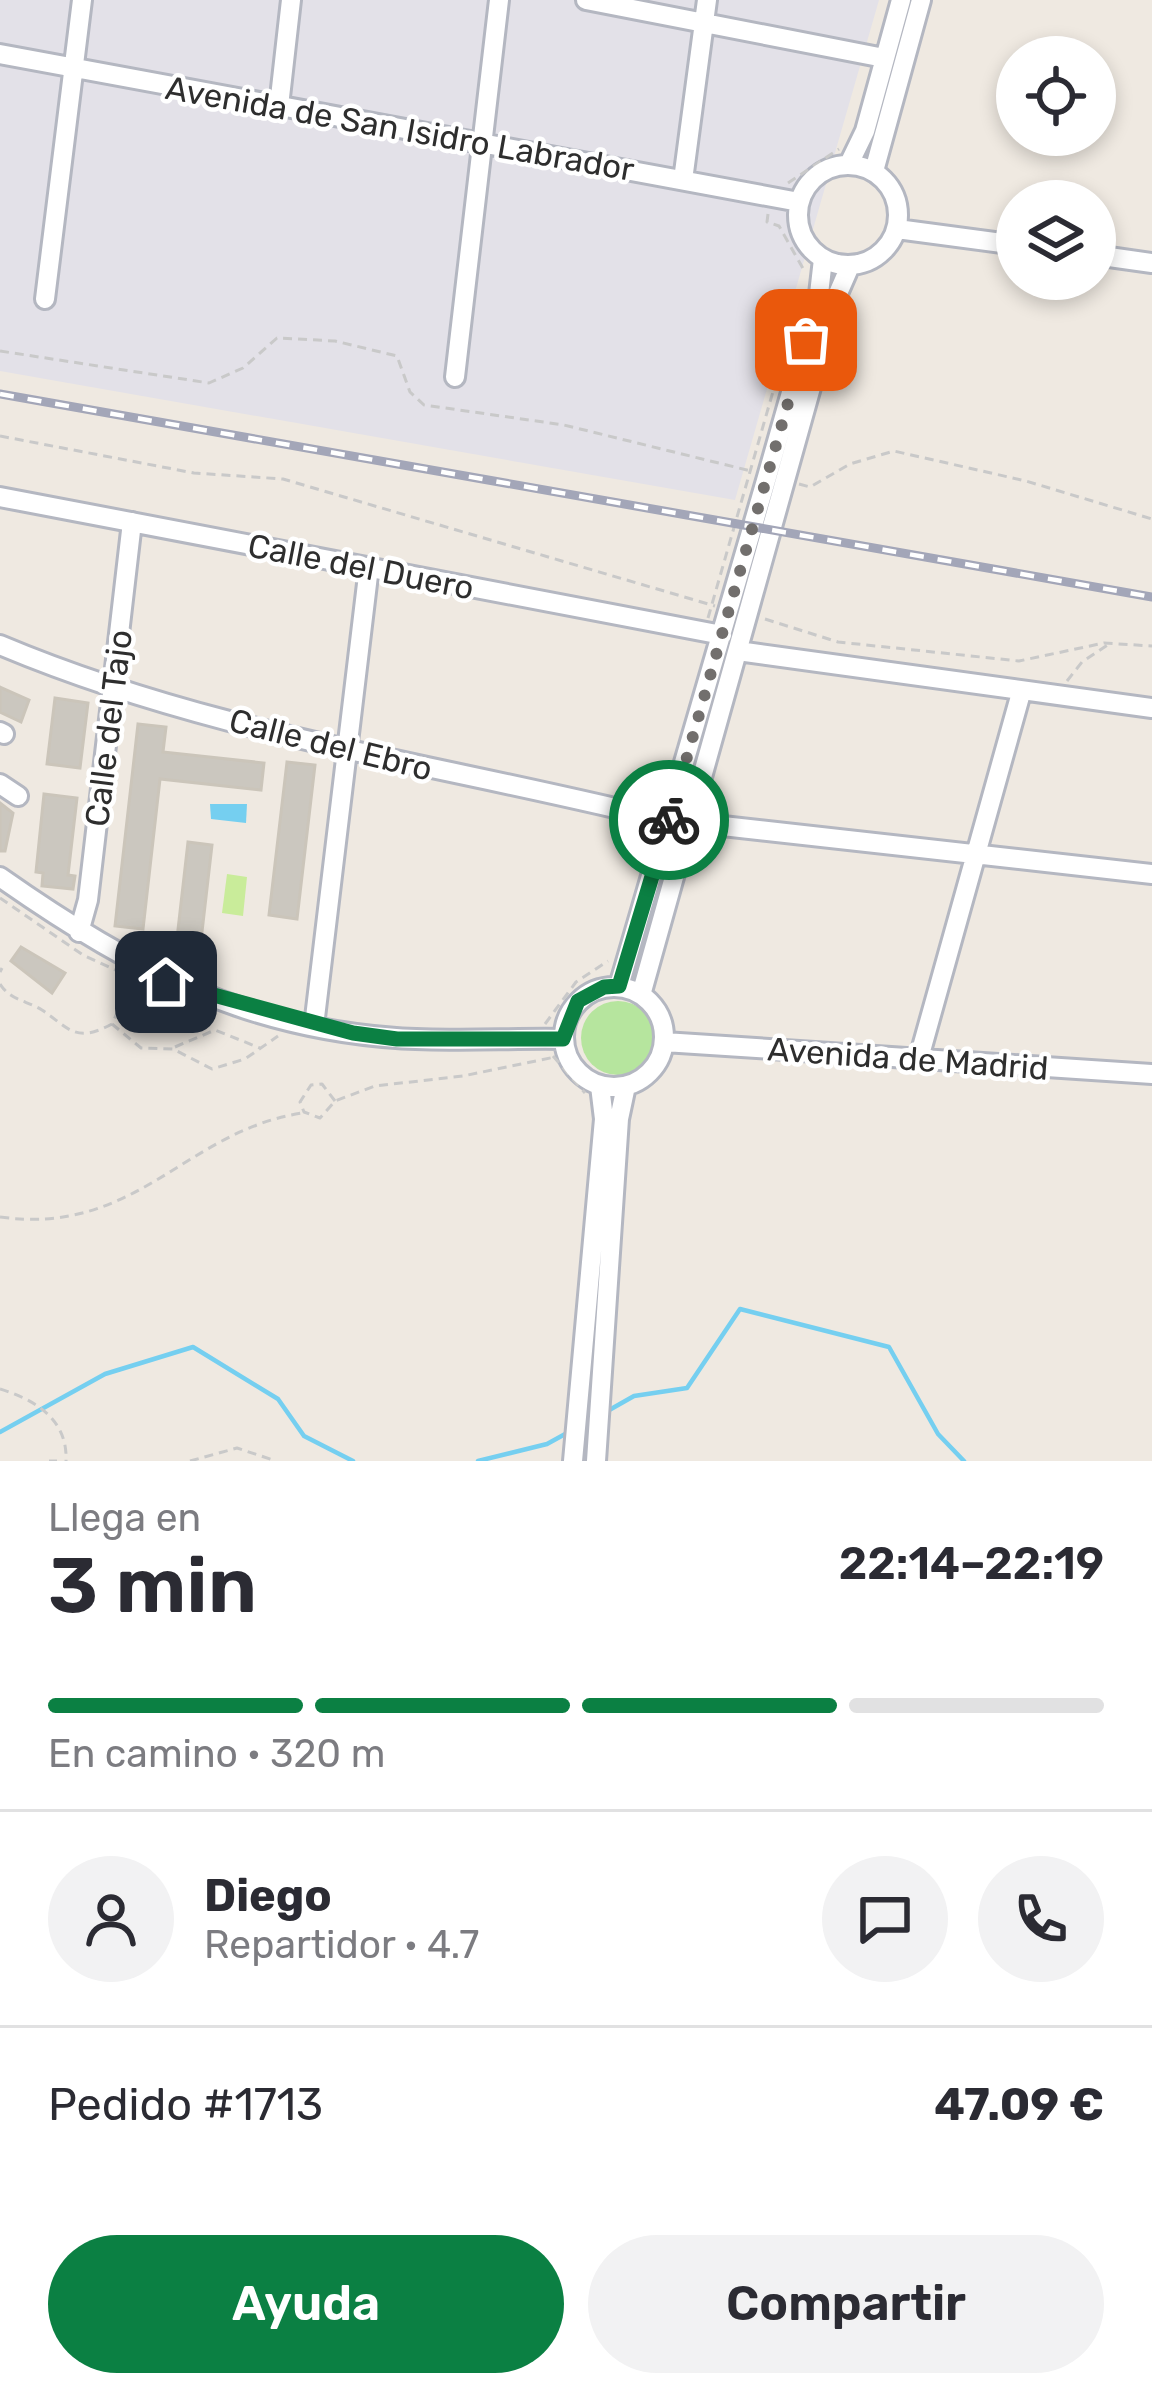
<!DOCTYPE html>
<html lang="es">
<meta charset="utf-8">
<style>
:root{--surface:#fff;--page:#f2f2f3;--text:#2b2b33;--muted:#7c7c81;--line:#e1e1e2;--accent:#0b8043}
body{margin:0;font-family:Rubik,sans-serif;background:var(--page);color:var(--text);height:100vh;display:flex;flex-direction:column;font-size:45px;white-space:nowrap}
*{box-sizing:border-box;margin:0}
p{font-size:39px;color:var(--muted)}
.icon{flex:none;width:66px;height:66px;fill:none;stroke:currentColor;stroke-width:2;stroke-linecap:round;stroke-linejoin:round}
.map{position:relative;height:1461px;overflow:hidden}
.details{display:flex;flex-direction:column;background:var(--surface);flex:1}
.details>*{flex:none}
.controls{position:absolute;left:996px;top:36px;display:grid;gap:24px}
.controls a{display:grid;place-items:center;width:120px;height:120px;border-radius:50%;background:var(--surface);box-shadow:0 6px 18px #0003;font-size:60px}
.pin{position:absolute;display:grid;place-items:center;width:102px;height:102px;color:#fff;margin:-51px;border-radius:24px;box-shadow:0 6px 18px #0006}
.courier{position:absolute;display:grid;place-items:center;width:120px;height:120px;margin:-60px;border:9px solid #0b8043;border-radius:50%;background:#fff;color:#222;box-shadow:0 3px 15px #0007}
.overview em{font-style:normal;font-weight:600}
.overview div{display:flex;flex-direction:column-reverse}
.overview{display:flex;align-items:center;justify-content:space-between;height:204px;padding:0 48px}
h1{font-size:78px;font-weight:600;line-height:90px}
.bar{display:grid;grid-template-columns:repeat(4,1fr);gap:18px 12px;align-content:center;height:144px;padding:0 48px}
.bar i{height:15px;border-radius:9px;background:var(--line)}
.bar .on{background:var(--accent)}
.bar p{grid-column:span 4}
.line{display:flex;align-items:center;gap:30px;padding:0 48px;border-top:3px solid var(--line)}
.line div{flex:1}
.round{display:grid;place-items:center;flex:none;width:126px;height:126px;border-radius:63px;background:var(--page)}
.action{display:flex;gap:24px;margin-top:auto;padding:24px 48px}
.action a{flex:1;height:138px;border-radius:72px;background:var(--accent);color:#fff;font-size:48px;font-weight:600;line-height:138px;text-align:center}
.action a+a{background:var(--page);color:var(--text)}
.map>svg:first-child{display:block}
</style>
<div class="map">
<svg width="1152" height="1461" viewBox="0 0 1152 1461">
<rect width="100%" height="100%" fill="#efe9e1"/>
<!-- industrial -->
<path fill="#e3e1e8" d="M0,0h879l-144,500 -735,-129z"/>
<!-- green -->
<path fill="#b6e59e" d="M581 1038a37 37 0 1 1 74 0a37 37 0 1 1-74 0Z"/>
<!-- pitch -->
<path fill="#c9ec9a" d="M227,874l20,3 -4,39 -21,-3z"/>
<!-- water -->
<path fill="#75cff0" d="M210,804h37l-1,19 -35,-4z"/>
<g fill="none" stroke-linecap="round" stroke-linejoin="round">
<!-- stream -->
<path stroke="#75cff0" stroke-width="4.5" d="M604,1413l30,-17 53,-8 53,-79 149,38 49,87 26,27
M0,1432l105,-58 88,-27 85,52 26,37 49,25
M478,1461l69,-17 20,-11"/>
</g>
<!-- building -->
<path fill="#cbc7bf" stroke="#cbc5ba" stroke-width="3" d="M0,687l29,13 -8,22 -21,-10z
M55,698l33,5 -8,65 -33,-4z
M138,724l28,3 -3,25 101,11 -3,27 -101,-11 -17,150 -28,-3z
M287,762l28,3 -18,154 -28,-4z
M44,794l33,4 -9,77 7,1 -2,13 -31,-3 1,-13 -7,-1z
M0,803l13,10 -8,38h-5z
M188,842l24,3 -13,113 -24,-2z
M21,947l44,26 -13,20 -41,-32z"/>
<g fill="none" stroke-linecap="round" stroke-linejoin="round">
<defs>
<path id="minor" d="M586,0l298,58
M0,54l799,148
M279,106l12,-106
M849,164l16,-33 36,-131
M798 215a50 50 0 1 1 100 0a50 50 0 1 1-100 0Z
M874,171l47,-171
M683,180l24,-180
M897,229l120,16
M1095,255l57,8
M45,299l37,-299
M455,377l44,-377
M0,497l722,138
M0,645c213,90 445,120 669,176
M738,651l414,57
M0,732l4,2
M0,784l18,12
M687,822l465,52
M0,877c125,88 239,150 396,161 56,4 112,0 167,1
M79,932l9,-32 44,-378
M619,986l148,-509 52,-183 4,-35
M564 1037a50 50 0 1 1 100 0a50 50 0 1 1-100 0Z
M641,995l195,-697 14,-32
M314,1026l55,-459
M664,1042l488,32
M919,1058l102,-365
M573,1461l31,-342 -4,-33
M596,1461l23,-342 7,-33"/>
</defs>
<!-- minor casing -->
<use href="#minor" stroke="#b4b7c1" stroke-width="24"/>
<!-- path -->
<path stroke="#c9c9c9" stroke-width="3" stroke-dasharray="9 6" stroke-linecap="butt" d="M788,183l51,-34
M768,214l-1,8 12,4 26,46
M0,351l209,32 34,-15 34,-30 58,3 62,15 13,36 14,13 140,20 187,46
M0,436l194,37 89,6 432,127
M799,484l11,3 40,-23 44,-13 132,30 126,38
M708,618l95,-331
M765,619l73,23 181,19 85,-18 48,3
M1067,681l15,-19 27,-18
M638,860l7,-26
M0,898l83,57 130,60
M0,972l2,-4
M0,984c11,17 26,16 42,26 27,18 33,34 70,14l19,-41
M112,1024l29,24 32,1 39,20 33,-10 33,-23
M545,1024l31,-42 32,-21
M175,1047l40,-17 45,18
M553,1056l32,37
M335,1101l-13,-17 -11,1 -11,17 4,10 16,6 15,-17 40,-15 88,-10 92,-19
M0,1217c137,19 185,-86 302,-104
M0,1389c36,11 68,31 66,72
M49,1461h8
M190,1461l47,-13 39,13"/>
<!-- minor -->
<use href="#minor" stroke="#fff" stroke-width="18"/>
<defs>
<path id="rail" d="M0,394l1152,203"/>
</defs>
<!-- rail casing -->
<use href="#rail" stroke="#a3a6b8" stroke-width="9"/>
<!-- rail -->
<use href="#rail" stroke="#fff" stroke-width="4.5" stroke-dasharray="14" stroke-linecap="butt"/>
</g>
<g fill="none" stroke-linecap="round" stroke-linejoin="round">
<!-- done -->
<path stroke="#726f6d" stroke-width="12" stroke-dasharray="0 21.6" d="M669,820l137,-480"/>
<!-- route -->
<path stroke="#0b8043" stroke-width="15" d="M166,982l187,51 44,6h166l15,-38 26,-14 15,-1 50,-166"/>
</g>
<g text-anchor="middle" stroke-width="9" stroke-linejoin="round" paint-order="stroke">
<!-- street labels -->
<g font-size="33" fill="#2e2e2e" stroke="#fff">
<text transform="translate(400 128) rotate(10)" y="12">Avenida de San Isidro Labrador</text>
<text transform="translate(361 566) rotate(11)" y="12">Calle del Duero</text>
<text transform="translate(108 728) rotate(-83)" y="12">Calle del Tajo</text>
<text transform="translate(331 744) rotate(14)" y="12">Calle del Ebro</text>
<text transform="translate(908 1058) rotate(4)" y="12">Avenida de Madrid</text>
</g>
</g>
</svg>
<div class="controls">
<a><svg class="icon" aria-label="locate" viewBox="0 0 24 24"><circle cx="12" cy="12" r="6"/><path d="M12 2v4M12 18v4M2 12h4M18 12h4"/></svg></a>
<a><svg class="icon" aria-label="layers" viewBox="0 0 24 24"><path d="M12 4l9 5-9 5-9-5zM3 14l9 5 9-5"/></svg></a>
</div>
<div class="pin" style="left:806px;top:340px;background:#ea580c"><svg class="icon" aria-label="bag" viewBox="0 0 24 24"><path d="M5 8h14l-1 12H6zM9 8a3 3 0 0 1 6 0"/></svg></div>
<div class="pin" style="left:166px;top:982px;background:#1f2937"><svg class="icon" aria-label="home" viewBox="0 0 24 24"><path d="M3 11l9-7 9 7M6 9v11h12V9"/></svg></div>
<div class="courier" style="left:669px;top:820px"><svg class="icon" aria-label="bike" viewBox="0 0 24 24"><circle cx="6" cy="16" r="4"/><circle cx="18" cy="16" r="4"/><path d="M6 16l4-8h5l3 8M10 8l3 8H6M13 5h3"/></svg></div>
</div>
<section class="details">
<div class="overview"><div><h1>3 min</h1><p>Llega en</p></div><em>22:14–22:19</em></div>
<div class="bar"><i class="on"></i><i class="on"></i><i class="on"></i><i></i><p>En camino · 320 m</p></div>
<div class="line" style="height:216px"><a class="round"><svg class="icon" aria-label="person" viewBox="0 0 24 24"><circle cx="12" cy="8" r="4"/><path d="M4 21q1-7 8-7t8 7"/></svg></a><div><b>Diego</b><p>Repartidor · 4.7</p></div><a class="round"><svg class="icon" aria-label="chat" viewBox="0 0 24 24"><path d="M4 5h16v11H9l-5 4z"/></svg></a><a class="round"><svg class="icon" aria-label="phone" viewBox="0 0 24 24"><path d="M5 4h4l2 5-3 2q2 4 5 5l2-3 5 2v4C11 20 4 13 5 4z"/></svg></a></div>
<div class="line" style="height:156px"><div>Pedido #1713</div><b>47.09 €</b></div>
<div class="action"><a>Ayuda</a><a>Compartir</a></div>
</section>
